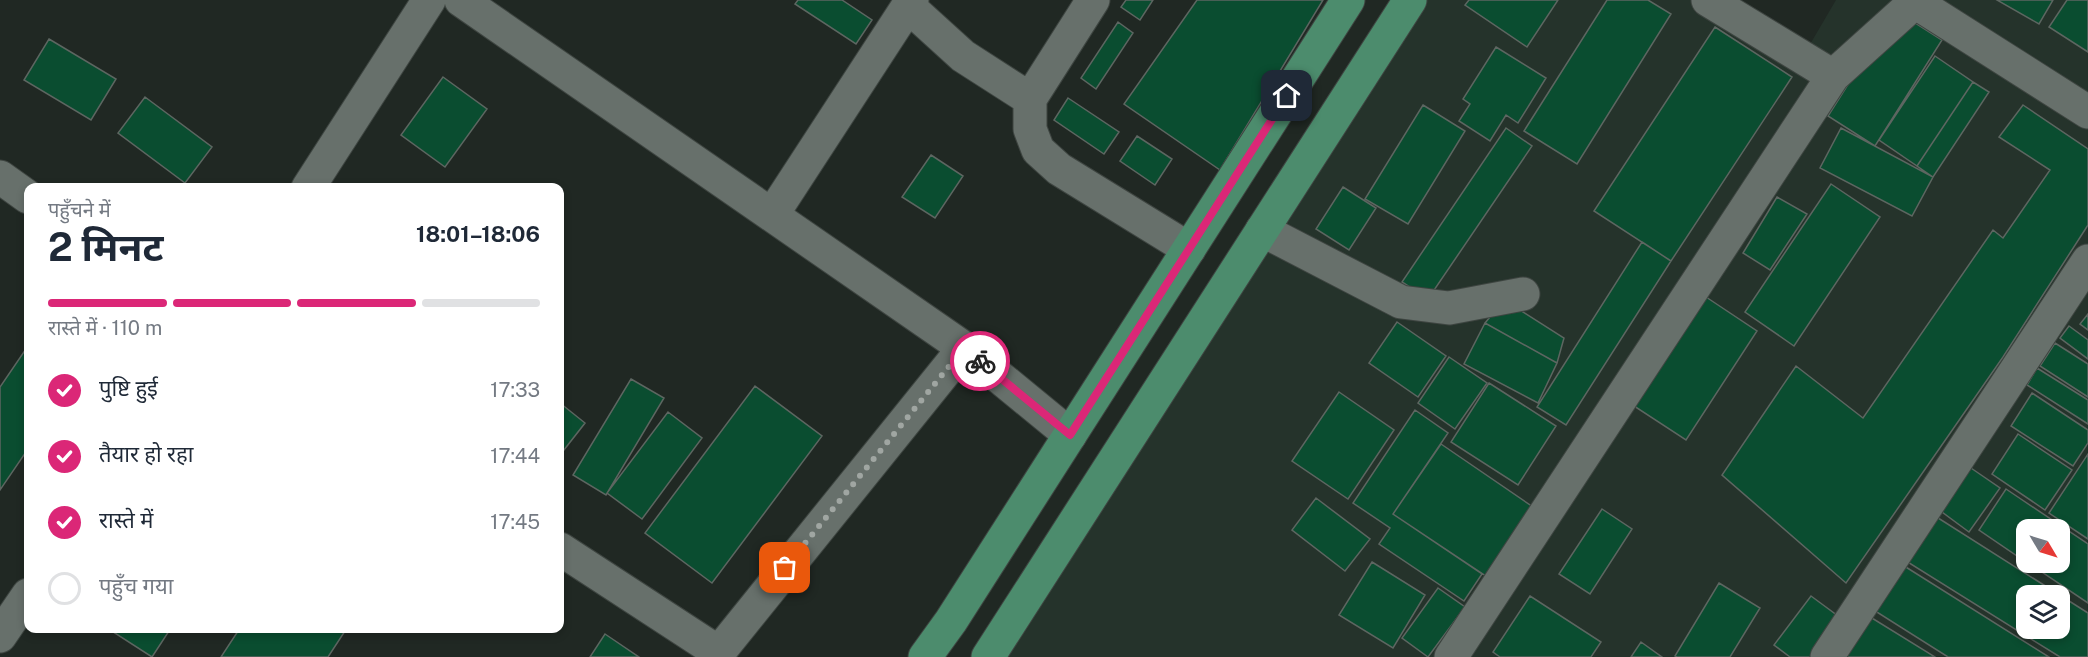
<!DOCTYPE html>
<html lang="hi">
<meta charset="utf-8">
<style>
:root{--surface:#fff;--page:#f2f2f3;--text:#1f2937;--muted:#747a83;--line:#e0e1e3;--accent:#db2777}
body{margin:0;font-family:"Public Sans","Noto Sans Devanagari",sans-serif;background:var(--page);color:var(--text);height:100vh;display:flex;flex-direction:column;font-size:22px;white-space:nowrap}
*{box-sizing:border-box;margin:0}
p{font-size:20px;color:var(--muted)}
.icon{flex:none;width:33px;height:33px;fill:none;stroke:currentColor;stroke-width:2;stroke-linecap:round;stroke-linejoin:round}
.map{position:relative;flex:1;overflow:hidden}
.side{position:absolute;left:24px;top:183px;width:540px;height:450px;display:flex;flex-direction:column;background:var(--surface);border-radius:12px;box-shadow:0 3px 9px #0003}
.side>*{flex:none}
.needle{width:39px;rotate:128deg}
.controls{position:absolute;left:2016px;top:519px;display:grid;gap:12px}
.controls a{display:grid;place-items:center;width:54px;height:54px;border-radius:12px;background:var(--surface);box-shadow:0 3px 9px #0003;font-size:30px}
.pin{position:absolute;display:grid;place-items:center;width:51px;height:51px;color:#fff;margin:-26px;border-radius:12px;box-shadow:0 3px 9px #0006}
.courier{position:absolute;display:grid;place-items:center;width:60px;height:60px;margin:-30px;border:4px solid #db2777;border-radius:50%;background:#fff;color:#222;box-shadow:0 2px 8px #0007}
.head em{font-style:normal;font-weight:700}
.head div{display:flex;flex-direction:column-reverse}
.head{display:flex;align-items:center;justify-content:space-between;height:102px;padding:0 24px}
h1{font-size:39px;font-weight:700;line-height:45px}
.bar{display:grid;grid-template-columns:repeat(4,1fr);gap:9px 6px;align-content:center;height:72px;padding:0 24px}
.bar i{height:8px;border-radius:4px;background:var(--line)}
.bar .current{background:var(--accent)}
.bar p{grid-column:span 4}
ol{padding:0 24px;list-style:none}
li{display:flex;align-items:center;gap:18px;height:66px}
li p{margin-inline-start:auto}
li .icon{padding:6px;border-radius:50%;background:var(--accent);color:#fff;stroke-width:4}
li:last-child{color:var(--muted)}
li i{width:33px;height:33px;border:3px solid var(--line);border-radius:50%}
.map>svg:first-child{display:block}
</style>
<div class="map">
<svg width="2088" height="657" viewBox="0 0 2088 657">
<rect width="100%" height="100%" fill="#202823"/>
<!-- built -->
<path fill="#25332b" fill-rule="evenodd" d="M1421,0h290l91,58 34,-58h252v657h-1088zM2026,530h34v32h-34zM2026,596h34v32h-34z"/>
<!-- building -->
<path fill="#0a4d30" stroke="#5d6661" stroke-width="1.5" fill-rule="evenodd" d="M798,0h44l30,20 -16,24 -61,-40z
M1126,0h27l-13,20 -19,-13z
M1197,0h126l-103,170 -96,-66z
M1469,0h89l-31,47 -62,-42z
M1607,0h41l23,14 -94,150 -53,-33z
M1997,0h56l-14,24z
M2067,0h21v52l-39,-25z
M1895,10l47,30 -67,106 -47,-30z
M1118,22l15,11 -37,56 -15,-11z
M1715,27l77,50 -121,184 -77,-50z
M49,39l67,40 -25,41 -67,-40z
M1496,47l50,31 -28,45 -12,-8 -16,26 -31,-20 11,-17 -7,-5z
M1935,56l38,26 -56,84 -38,-26z
M443,77l44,32 -42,58 -44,-32z
M1973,82l16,10 -56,85 -16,-11z
M145,97l67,50 -27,36 -67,-50z
M1068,98l51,34 -15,22 -50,-34z
M1423,105l42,26 -57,93 -43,-25z
M2023,105l65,44v76l-85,132 -157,226 -124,-108 74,-109 67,52 130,-188 10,8 47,-68 -51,-33z
M1506,128l26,18 -104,153 -26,-17z
M1841,128l92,49 -21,39 -92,-48z
M1137,136l35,23 -17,26 -35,-24z
M931,155l32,21 -28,42 -33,-21z
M1831,184l49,33 -86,129 -49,-34z
M1343,187l33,21 -27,42 -33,-21z
M1777,197l30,17 -37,56 -27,-17z
M1642,242l29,19 -105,164 -29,-18z
M1706,297l51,34 -71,109 -52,-34z
M1504,300l60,38 -7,25 -72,-40z
M2088,314v16l-8,-6z
M1397,322l49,34 -28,41 -49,-34z
M1485,323l72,40 -19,40 -74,-39z
M2069,326l19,14v19l-28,-21z
M2055,343l33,21v33l-48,-31z
M28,346v103l-28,41v-103z
M1449,357l38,26 -32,46 -37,-26z
M2037,368l51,32v24l-61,-39z
M631,379l33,19 -58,97 -33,-20z
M1489,383l67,43 -38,59 -67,-43z
M755,386l67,50 -110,147 -67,-50z
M1339,392l55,38 -46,69 -56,-38z
M2032,393l56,37v13l-15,23 -62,-40z
M560,403l25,20 -25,32z
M1415,410l33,23 -55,81 89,60 -18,27 -85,-57 11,-16 -37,-25z
M668,412l34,26 -60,81 -35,-26z
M2018,434l54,36 -27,40 -53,-36z
M1441,444l95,65 -47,69 -96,-64z
M2088,454v85l-39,-26z
M1968,466l32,22 -31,44 -31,-23z
M2006,489l82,55v59l-61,-41h33v-32h-34v32l-47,-32z
M1316,498l54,41 -25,32 -53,-41z
M1602,509l30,20 -42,65 -31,-20z
M1935,516l153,97v44h-28l-154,-96zM2026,596h34v32h-34z
M1372,562l53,33 -32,53 -54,-33z
M1901,564l148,93h-101l-76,-48z
M1719,583l41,25 -30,49h-53l-2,-1z
M1438,588l27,19 -37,50 -26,-19z
M1530,596l71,46 -10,15h-91l-7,-5z
M1811,596l31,23 -28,38h-24l-16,-12z
M1867,615l68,42h-95z
M107,628h64l-19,29z
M240,628h107l-19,29h-107z
M605,634l34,23h-49z
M1641,642l21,15h-31z"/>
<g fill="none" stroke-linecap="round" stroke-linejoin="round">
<defs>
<path id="minor" d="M461,0l503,348 106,87
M1093,0l-63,99v30l8,21 21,19 130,80
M1708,0l125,76
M908,6l55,50 67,43
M0,177l28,20
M308,188l121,-188
M772,215l140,-215
M1262,230l139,72 48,6 74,-14
M560,549l158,103
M0,636l28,-41
M715,657l249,-309
M1451,657l382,-581 82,-74 173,110
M1827,657l261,-396"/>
<path id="major" d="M925,657l26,-36 397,-621
M988,657l422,-657"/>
</defs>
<!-- minor casing -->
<use href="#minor" stroke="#3e4541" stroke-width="35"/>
<!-- major casing -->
<use href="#major" stroke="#3e4541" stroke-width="35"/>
<!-- minor -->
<use href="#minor" stroke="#67706b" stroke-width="33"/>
<!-- major -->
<use href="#major" stroke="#4c8c6d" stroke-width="33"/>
</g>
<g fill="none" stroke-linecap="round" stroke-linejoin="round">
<!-- done -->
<path stroke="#a0a6a2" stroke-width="6" stroke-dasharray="0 10.8" d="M785,568l179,-220 16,13"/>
<!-- route -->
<path stroke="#db2777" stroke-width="8" d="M980,361l90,74 217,-339"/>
</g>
</svg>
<div class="controls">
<a><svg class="needle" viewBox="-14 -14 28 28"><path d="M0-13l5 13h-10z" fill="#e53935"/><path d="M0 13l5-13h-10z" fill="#747a83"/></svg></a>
<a><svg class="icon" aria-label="layers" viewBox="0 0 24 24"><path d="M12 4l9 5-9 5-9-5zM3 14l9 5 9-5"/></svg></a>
</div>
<div class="pin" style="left:785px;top:568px;background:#ea580c"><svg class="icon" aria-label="bag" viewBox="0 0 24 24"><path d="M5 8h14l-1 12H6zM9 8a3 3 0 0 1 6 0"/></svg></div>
<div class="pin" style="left:1287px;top:96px;background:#1f2937"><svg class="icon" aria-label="home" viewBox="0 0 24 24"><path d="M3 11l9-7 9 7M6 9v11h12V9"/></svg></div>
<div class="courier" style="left:980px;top:361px"><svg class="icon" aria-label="bike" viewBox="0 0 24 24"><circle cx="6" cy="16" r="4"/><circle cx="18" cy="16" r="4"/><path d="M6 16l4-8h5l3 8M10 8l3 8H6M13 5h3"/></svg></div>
<section class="side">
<div class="head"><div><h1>2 मिनट</h1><p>पहुँचने में</p></div><em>18:01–18:06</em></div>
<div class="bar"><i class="current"></i><i class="current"></i><i class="current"></i><i></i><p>रास्ते में · 110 m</p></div>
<ol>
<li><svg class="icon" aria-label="check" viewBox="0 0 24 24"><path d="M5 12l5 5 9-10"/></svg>पुष्टि हुई<p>17:33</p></li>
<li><svg class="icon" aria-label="check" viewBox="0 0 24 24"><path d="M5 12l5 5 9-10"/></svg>तैयार हो रहा<p>17:44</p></li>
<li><svg class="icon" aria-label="check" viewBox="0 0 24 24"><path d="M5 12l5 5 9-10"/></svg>रास्ते में<p>17:45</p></li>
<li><i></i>पहुँच गया</li>
</ol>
</section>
</div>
